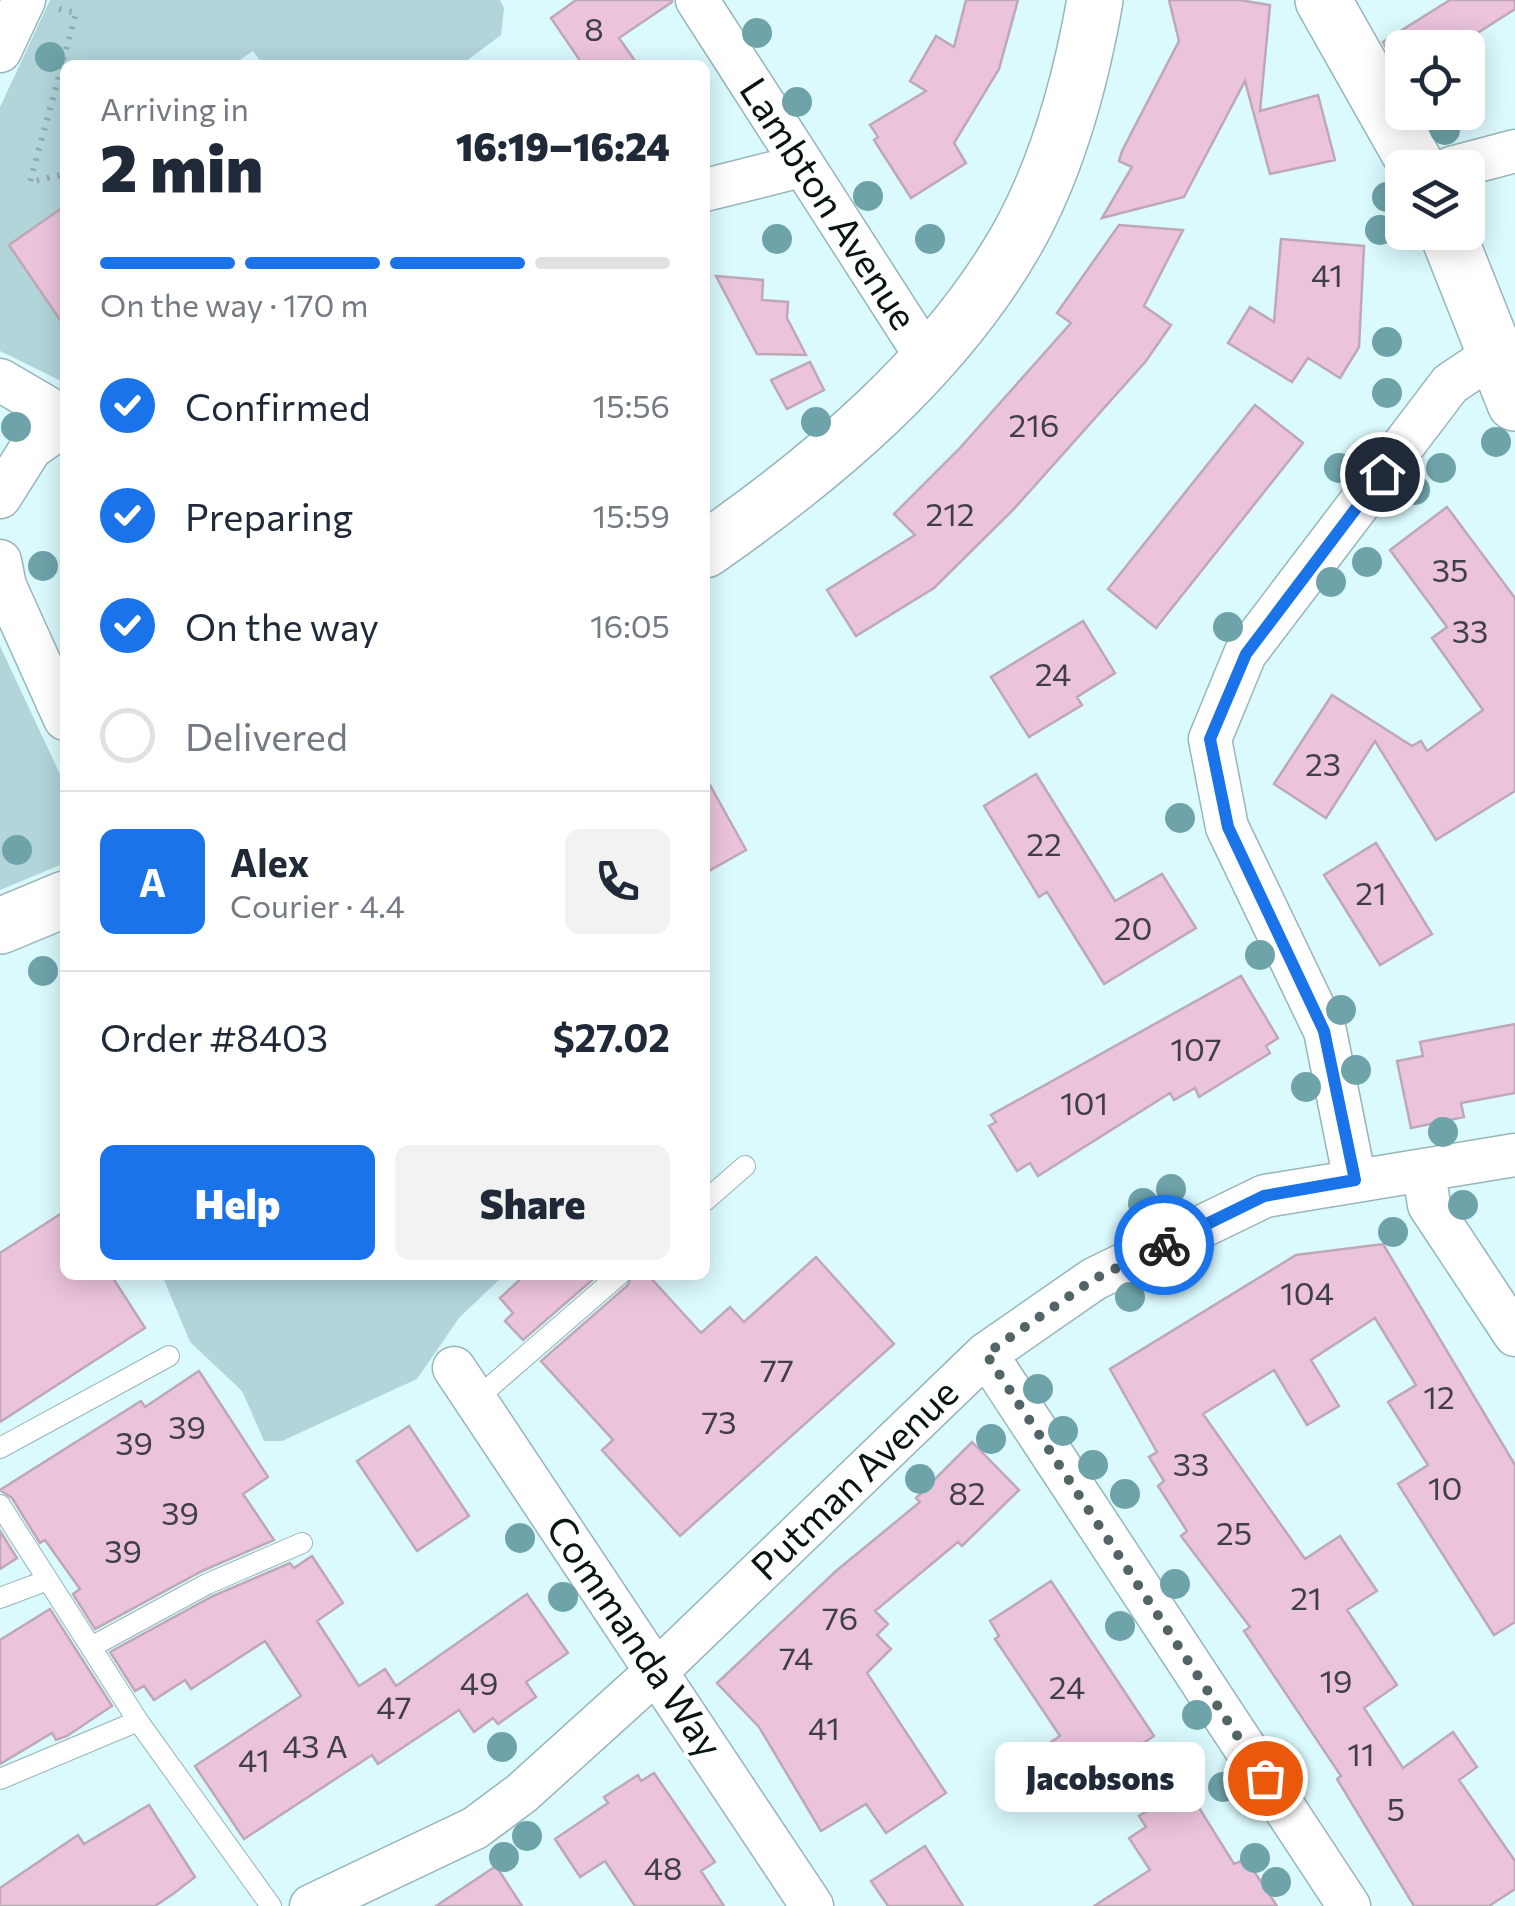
<!DOCTYPE html>
<meta charset="utf-8">
<style>
:root{--surface:#fff;--page:#f2f2f3;--text:#1f2937;--muted:#747a83;--line:#e0e1e3;--accent:#1a73e8}
body{margin:0;font-family:Commissioner,sans-serif;background:var(--page);color:var(--text);height:100vh;display:flex;flex-direction:column;font-size:38px;white-space:nowrap}
*{box-sizing:border-box;margin:0}
p{font-size:32px;color:var(--muted)}
.icon{flex:none;width:55px;height:55px;fill:none;stroke:currentColor;stroke-width:2;stroke-linecap:round;stroke-linejoin:round}
.map{position:relative;flex:1;overflow:hidden}
.drawer{position:absolute;left:60px;top:60px;width:650px;height:1220px;display:flex;flex-direction:column;background:var(--surface);border-radius:15px;box-shadow:0 5px 25px #0003}
.drawer>*{flex:none}
.buttons{position:absolute;left:1385px;top:30px;display:grid;gap:20px}
.buttons a{display:grid;place-items:center;width:100px;height:100px;border-radius:15px;background:var(--surface);box-shadow:0 5px 25px #0003;font-size:50px}
.pin{position:absolute;display:grid;place-items:center;width:85px;height:85px;color:#fff;margin:-42px;border:5px solid #fff;border-radius:50%;box-shadow:0 2px 10px #0007}
.courier{position:absolute;display:grid;place-items:center;width:100px;height:100px;margin:-50px;border:8px solid #1a73e8;border-radius:50%;background:#fff;color:#222;box-shadow:0 2px 12px #0007}
.bubble{position:absolute;height:70px;border-radius:15px;background:var(--surface);box-shadow:0 5px 25px #0003;font-size:32px;font-weight:800;line-height:70px;text-align:center}
.summary em{font-style:normal;font-weight:800}
.summary div{display:flex;flex-direction:column-reverse}
.summary{display:flex;align-items:center;justify-content:space-between;height:170px;padding:0 40px}
h1{font-size:65px;font-weight:800;line-height:75px}
.bar{display:grid;grid-template-columns:repeat(4,1fr);gap:15px 10px;align-content:center;height:120px;padding:0 40px}
.bar i{height:12px;border-radius:8px;background:var(--line)}
.bar .active{background:var(--accent)}
.bar p{grid-column:span 4}
.line{display:flex;align-items:center;gap:25px;padding:0 40px;border-top:2px solid var(--line)}
.line div{flex:1}
.round{display:grid;place-items:center;flex:none;width:105px;height:105px;border-radius:15px;background:var(--page)}
ol{padding:0 40px;list-style:none}
li{display:flex;align-items:center;gap:30px;height:110px}
li p{margin-inline-start:auto}
li .icon{padding:10px;border-radius:50%;background:var(--accent);color:#fff;stroke-width:4}
li:last-child{color:var(--muted)}
li i{width:55px;height:55px;border:5px solid var(--line);border-radius:50%}
.action{display:flex;gap:20px;margin-top:auto;padding:20px 40px}
.action a{flex:1;height:115px;border-radius:15px;background:var(--accent);color:#fff;font-size:40px;font-weight:800;line-height:115px;text-align:center}
.action a+a{background:var(--page);color:var(--text)}
.map>svg:first-child{display:block}
</style>
<div class="map">
<svg width="1515" height="1906" viewBox="0 0 1515 1906">
<rect width="100%" height="100%" fill="#dbfafe"/>
<!-- green -->
<path fill="#b2d5da" d="M50,0h450l4,8 -3,27 -40,30h-198l-10,-14 -21,14h-167v318l-65,-32v-244z
M0,646l65,139v78l-65,27z
M162,1275h342l-45,43 -42,61 -135,62h-18l-22,-50 -52,-49z"/>
<!-- building -->
<path fill="#ebc4dc" stroke="#bfa8b6" stroke-width="2.5" d="M576,0h96v2l-53,36 19,27h-55l-32,-47z
M966,0h52l-19,69 -45,74 12,20 -55,35 -37,-58 4,-3 -8,-12 56,-34 -16,-10 26,-45 18,11z
M1169,0h70l31,5 -10,106 58,-16 17,65 -65,14 -25,-93 -61,116 -82,21 30,-51 -13,-6 3,-10 57,-110z
M1450,0h65v9l-61,39h-68l-3,-6z
M65,206v121l-56,-82z
M1119,225l64,5 -39,76 27,19 -25,36 -134,150 -78,77 -78,48 -29,-46 88,-55 -21,-21 65,-65 112,-126 -14,-10z
M1281,239l83,7 -5,101 -19,31 -32,-20 -16,24 -64,-39 22,-36 24,15z
M716,276l47,4 -1,20 26,2 -1,16 19,37 -49,-1z
M810,362l14,28 -37,19 -16,-29z
M1255,405l48,38 -147,185 -48,-39z
M1447,507l68,91v193l-79,49 -61,-99 -49,77 -52,-34 58,-89 80,51 9,-5 6,10 56,-41 -51,-72 15,-11 -57,-77z
M1083,621l32,52 -38,24 5,8 -53,32 -38,-60z
M1036,774l79,127 47,-27 34,54 -92,56 -57,-92 -8,5 -55,-91z
M705,776l41,74 -41,23z
M1376,843l56,91 -52,31 -56,-90z
M1241,976l37,62 -12,8 4,7 -71,44 -4,-9 -21,12 -4,-7 -132,83 -8,-13 -13,8 -28,-45 7,-4 -5,-7z
M1515,1024v69l-54,10 3,14 -53,11 -14,-67 26,-5 -3,-14z
M65,1211v64h46l34,53 -145,94v-169z
M1383,1244l132,221v157l-21,13 -96,-151 30,-19 -40,-63 28,-17 -41,-67 -64,42 28,46 -32,19 -33,-55 -71,44 102,145 35,-23 37,55 -30,19 50,75 -33,23 39,60 50,-36 24,35 -18,13 56,81v28l-26,17h-75l-77,-127 4,-3 -97,-145 6,-4 -69,-91 6,-5 -29,-45 6,-5 -15,-24 8,-5 -47,-83 186,-114z
M816,1257l78,87 -214,192 -78,-86 11,-10 -72,-79 87,-76 4,-10h16l53,58 29,-26 14,15z
M525,1275h73l-75,65 -18,-19 8,-8 -13,-15z
M199,1371l69,106 -25,17 31,46 -72,31 -107,58 -22,-35 7,-5 -35,-49 -5,3 -28,-45 -12,-8 141,-89 4,6z
M409,1426l60,90 -52,35 -60,-90z
M972,1442l47,48 -57,56 -4,-4 -83,69 13,13 -11,11 14,14 -24,24 79,120 -60,40 -20,-29 -45,27 -62,-104 -42,-44 119,-112 84,-69 -4,-4z
M0,1531l17,27 -17,11z
M312,1556l31,47 -26,18 42,65 26,-17 11,17 131,-92 41,59 -42,29 10,15 -38,27 -5,-6 -19,14 -15,-22 -81,54 -6,-9 -128,84 -49,-73 106,-70 -36,-55 -74,48 -6,-9 -31,20 -10,-14 -9,5 -25,-39 103,-56 77,-33 4,5z
M1051,1581l103,155 -75,49 -28,-43 9,-6 -65,-97 4,-3 -9,-15z
M50,1609l62,97 -45,30 -11,4 -4,-7 -52,31v-124z
M654,1773l61,89 -14,9 23,35h-89l-30,-45 -25,16 -25,-38 53,-36 -4,-6 34,-22 3,6z
M1186,1787l48,77 12,-5 31,47h-183l56,-36 -21,-32 17,-11 -7,-11z
M149,1805l46,72 -22,17 -18,12h-155v-18l78,-53 6,9z
M925,1846l38,60h-75l-17,-25z
M496,1866l26,40h-86z"/>
<g fill="none" stroke-linecap="round" stroke-linejoin="round">
<defs>
<path id="lane" d="M705,1201l40,-35
M475,1400l144,-125
M0,1448l169,-92
M0,1505l138,216 133,185
M0,1598l48,-18
M91,1647l116,-63 95,-41
M0,1779l138,-58"/>
<path id="street" d="M697,0l230,358
M0,51l24,-51
M1451,168l64,-17
M705,190l96,-24
M0,380l65,38
M0,497l31,-49 34,-24
M0,561l5,25 60,133
M1424,1172l5,33 86,130
M1355,1181l-30,-150 -98,-204 -17,-88 35,-85 205,-270 46,-31
M986,1354l363,552
M454,1368l358,538
M311,1906l164,-78 47,-35 136,-123 328,-316 108,-75 171,-83 250,-41"/>
<path id="secondary" d="M1323,0l95,168
M1447,232l68,171
M705,550c119,-83 239,-183 312,-311 40,-71 64,-159 78,-239
M0,926l65,-27"/>
</defs>
<!-- lane casing -->
<use href="#lane" stroke="#98b5b9" stroke-width="22"/>
<!-- street casing -->
<use href="#street" stroke="#98b5b9" stroke-width="45"/>
<!-- secondary casing -->
<use href="#secondary" stroke="#98b5b9" stroke-width="58"/>
<!-- path -->
<path stroke="#93abae" stroke-width="6" stroke-dasharray="2.5 8" stroke-linecap="butt" d="M59,9l17,4 -46,169 35,-8"/>
<!-- lane -->
<use href="#lane" stroke="#fff" stroke-width="20"/>
<!-- street -->
<use href="#street" stroke="#fff" stroke-width="42"/>
<!-- secondary -->
<use href="#secondary" stroke="#fff" stroke-width="55"/>
</g>
<!-- trees -->
<g fill="#6ea3a9">
<circle cx="757" cy="33" r="15"/>
<circle cx="50" cy="57" r="15"/>
<circle cx="797" cy="102" r="15"/>
<circle cx="1445" cy="130" r="15"/>
<circle cx="868" cy="196" r="15"/>
<circle cx="1387" cy="197" r="15"/>
<circle cx="1380" cy="230" r="15"/>
<circle cx="777" cy="239" r="15"/>
<circle cx="930" cy="239" r="15"/>
<circle cx="1387" cy="342" r="15"/>
<circle cx="1387" cy="393" r="15"/>
<circle cx="816" cy="422" r="15"/>
<circle cx="16" cy="427" r="15"/>
<circle cx="1496" cy="442" r="15"/>
<circle cx="1339" cy="468" r="15"/>
<circle cx="1441" cy="468" r="15"/>
<circle cx="1415" cy="490" r="15"/>
<circle cx="1367" cy="562" r="15"/>
<circle cx="43" cy="566" r="15"/>
<circle cx="1331" cy="582" r="15"/>
<circle cx="1228" cy="627" r="15"/>
<circle cx="1180" cy="818" r="15"/>
<circle cx="17" cy="850" r="15"/>
<circle cx="1260" cy="955" r="15"/>
<circle cx="43" cy="971" r="15"/>
<circle cx="1341" cy="1010" r="15"/>
<circle cx="1356" cy="1070" r="15"/>
<circle cx="1306" cy="1087" r="15"/>
<circle cx="1443" cy="1132" r="15"/>
<circle cx="1171" cy="1189" r="15"/>
<circle cx="1143" cy="1203" r="15"/>
<circle cx="1463" cy="1205" r="15"/>
<circle cx="1393" cy="1232" r="15"/>
<circle cx="1130" cy="1297" r="15"/>
<circle cx="1038" cy="1389" r="15"/>
<circle cx="1063" cy="1431" r="15"/>
<circle cx="991" cy="1439" r="15"/>
<circle cx="1093" cy="1465" r="15"/>
<circle cx="920" cy="1479" r="15"/>
<circle cx="1125" cy="1494" r="15"/>
<circle cx="520" cy="1538" r="15"/>
<circle cx="1175" cy="1584" r="15"/>
<circle cx="563" cy="1597" r="15"/>
<circle cx="1120" cy="1626" r="15"/>
<circle cx="1197" cy="1715" r="15"/>
<circle cx="502" cy="1747" r="15"/>
<circle cx="1223" cy="1787" r="15"/>
<circle cx="527" cy="1836" r="15"/>
<circle cx="504" cy="1857" r="15"/>
<circle cx="1255" cy="1858" r="15"/>
<circle cx="1276" cy="1882" r="15"/>
</g>
<g fill="none" stroke-linecap="round" stroke-linejoin="round">
<!-- done -->
<path stroke="#526466" stroke-width="10" stroke-dasharray="0 18" d="M1164,1245l-70,34 -108,75 279,424"/>
<!-- route -->
<path stroke="#1a73e8" stroke-width="12" d="M1164,1245l100,-49 91,-16 -31,-149 -96,-204 -18,-88 36,-85 136,-180"/>
</g>
<g text-anchor="middle" stroke-width="8" stroke-linejoin="round" paint-order="stroke">
<!-- number labels -->
<g font-size="32" fill="#413f46">
<text x="594" y="41">8</text>
<text x="1327" y="287">41</text>
<text x="1034" y="437">216</text>
<text x="950" y="526">212</text>
<text x="1450" y="582">35</text>
<text x="1470" y="643">33</text>
<text x="1053" y="686">24</text>
<text x="1323" y="776">23</text>
<text x="1044" y="856">22</text>
<text x="1371" y="905">21</text>
<text x="1133" y="940">20</text>
<text x="1196" y="1061">107</text>
<text x="1084" y="1115">101</text>
<text x="1307" y="1305">104</text>
<text x="777" y="1382">77</text>
<text x="1439" y="1409">12</text>
<text x="719" y="1434">73</text>
<text x="187" y="1439">39</text>
<text x="134" y="1455">39</text>
<text x="1191" y="1476">33</text>
<text x="1445" y="1500">10</text>
<text x="967" y="1505">82</text>
<text x="180" y="1525">39</text>
<text x="1234" y="1545">25</text>
<text x="123" y="1563">39</text>
<text x="1306" y="1610">21</text>
<text x="840" y="1630">76</text>
<text x="796" y="1670">74</text>
<text x="1336" y="1693">19</text>
<text x="479" y="1695">49</text>
<text x="1067" y="1699">24</text>
<text x="394" y="1719">47</text>
<text x="824" y="1740">41</text>
<text x="315" y="1758">43 A</text>
<text x="1361" y="1766">11</text>
<text x="254" y="1772">41</text>
<text x="1396" y="1821">5</text>
<text x="663" y="1880">48</text>
</g>
<!-- street labels -->
<g font-size="38" fill="#081314" stroke="#fff">
<text transform="translate(828 204) rotate(57)" y="13">Lambton Avenue</text>
<text transform="translate(855 1480) rotate(-44)" y="13">Putman Avenue</text>
<text transform="translate(634 1637) rotate(56)" y="13">Commanda Way</text>
</g>
</g>
</svg>
<div class="buttons">
<a><svg class="icon" aria-label="locate" viewBox="0 0 24 24"><circle cx="12" cy="12" r="6"/><path d="M12 2v4M12 18v4M2 12h4M18 12h4"/></svg></a>
<a><svg class="icon" aria-label="layers" viewBox="0 0 24 24"><path d="M12 4l9 5-9 5-9-5zM3 14l9 5 9-5"/></svg></a>
</div>
<div class="pin" style="left:1265px;top:1778px;background:#ea580c"><svg class="icon" aria-label="bag" viewBox="0 0 24 24"><path d="M5 8h14l-1 12H6zM9 8a3 3 0 0 1 6 0"/></svg></div>
<div class="pin" style="left:1382px;top:474px;background:#1f2937"><svg class="icon" aria-label="home" viewBox="0 0 24 24"><path d="M3 11l9-7 9 7M6 9v11h12V9"/></svg></div>
<div class="courier" style="left:1164px;top:1245px"><svg class="icon" aria-label="bike" viewBox="0 0 24 24"><circle cx="6" cy="16" r="4"/><circle cx="18" cy="16" r="4"/><path d="M6 16l4-8h5l3 8M10 8l3 8H6M13 5h3"/></svg></div>
<div class="bubble" style="left:995px;top:1742px;width:210px">Jacobsons</div>
<section class="drawer">
<div class="summary"><div><h1>2 min</h1><p>Arriving in</p></div><em>16:19–16:24</em></div>
<div class="bar"><i class="active"></i><i class="active"></i><i class="active"></i><i></i><p>On the way · 170 m</p></div>
<ol>
<li><svg class="icon" aria-label="check" viewBox="0 0 24 24"><path d="M5 12l5 5 9-10"/></svg>Confirmed<p>15:56</p></li>
<li><svg class="icon" aria-label="check" viewBox="0 0 24 24"><path d="M5 12l5 5 9-10"/></svg>Preparing<p>15:59</p></li>
<li><svg class="icon" aria-label="check" viewBox="0 0 24 24"><path d="M5 12l5 5 9-10"/></svg>On the way<p>16:05</p></li>
<li><i></i>Delivered</li>
</ol>
<div class="line" style="height:180px"><b class="round" style="background:var(--accent);color:#fff">A</b><div><b>Alex</b><p>Courier · 4.4</p></div><a class="round"><svg class="icon" aria-label="phone" viewBox="0 0 24 24"><path d="M5 4h4l2 5-3 2q2 4 5 5l2-3 5 2v4C11 20 4 13 5 4z"/></svg></a></div>
<div class="line" style="height:130px"><div>Order #8403</div><b>$27.02</b></div>
<div class="action"><a>Help</a><a>Share</a></div>
</section>
</div>
